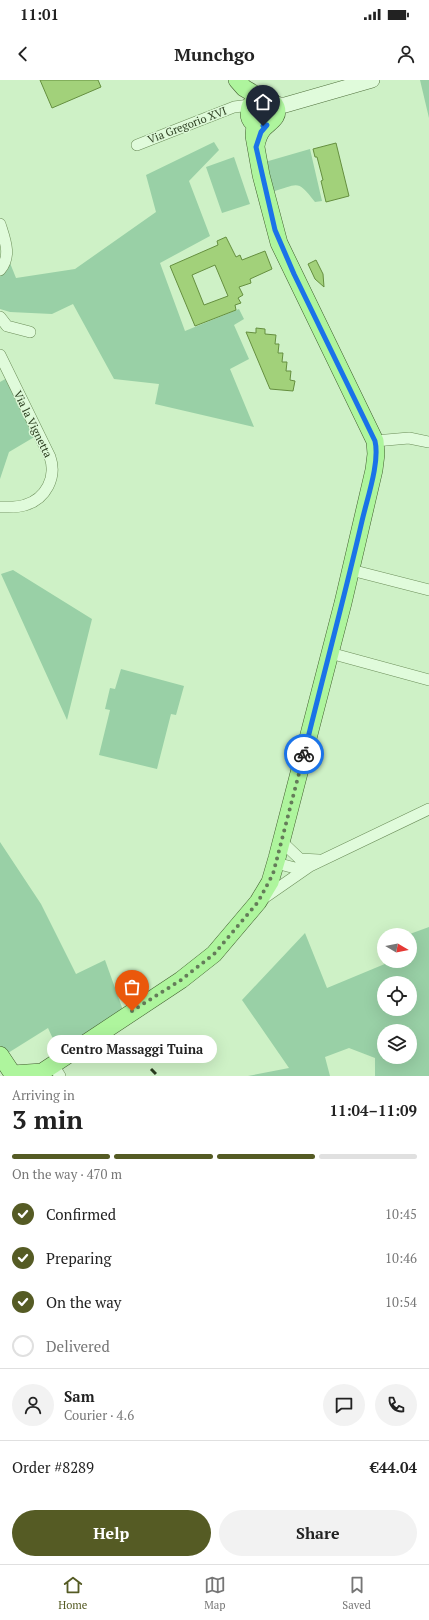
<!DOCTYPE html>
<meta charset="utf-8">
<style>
:root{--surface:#fff;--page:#f2f2f2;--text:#222;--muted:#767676;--line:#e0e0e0;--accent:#555b24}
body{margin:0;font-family:"PT Serif",serif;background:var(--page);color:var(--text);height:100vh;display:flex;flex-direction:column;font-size:15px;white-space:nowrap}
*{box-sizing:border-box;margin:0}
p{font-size:13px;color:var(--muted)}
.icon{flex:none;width:22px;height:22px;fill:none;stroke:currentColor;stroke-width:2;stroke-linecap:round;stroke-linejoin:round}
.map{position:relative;height:996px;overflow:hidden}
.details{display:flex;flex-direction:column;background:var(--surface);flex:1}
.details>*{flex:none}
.needle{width:26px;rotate:100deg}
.buttons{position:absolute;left:377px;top:848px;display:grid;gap:8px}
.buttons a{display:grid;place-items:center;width:40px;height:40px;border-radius:50%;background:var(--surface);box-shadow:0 4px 16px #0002;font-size:20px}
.pin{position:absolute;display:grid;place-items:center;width:34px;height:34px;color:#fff;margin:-41px -17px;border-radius:50% 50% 50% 0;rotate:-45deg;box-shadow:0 0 4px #0007}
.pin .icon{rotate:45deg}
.courier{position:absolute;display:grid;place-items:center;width:40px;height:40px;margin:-20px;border:3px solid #1a73e8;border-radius:50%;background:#fff;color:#222;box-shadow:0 1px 5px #0007}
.bubble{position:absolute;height:28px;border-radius:14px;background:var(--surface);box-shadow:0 4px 16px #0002;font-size:13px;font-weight:700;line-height:28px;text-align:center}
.summary em{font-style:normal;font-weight:700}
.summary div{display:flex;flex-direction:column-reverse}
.summary{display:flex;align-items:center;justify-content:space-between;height:68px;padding:0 12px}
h1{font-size:26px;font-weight:700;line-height:30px}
.bar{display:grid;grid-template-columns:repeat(4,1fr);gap:6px 4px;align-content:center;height:48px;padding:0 12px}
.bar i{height:5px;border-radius:3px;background:var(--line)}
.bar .on{background:var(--accent)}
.bar p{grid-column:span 4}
.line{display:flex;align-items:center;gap:10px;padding:0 12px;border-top:1px solid var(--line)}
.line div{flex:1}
.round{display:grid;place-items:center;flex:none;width:42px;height:42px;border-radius:21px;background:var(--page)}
ol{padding:0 12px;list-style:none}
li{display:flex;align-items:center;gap:12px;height:44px}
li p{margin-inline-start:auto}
li .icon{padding:4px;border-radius:50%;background:var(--accent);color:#fff;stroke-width:4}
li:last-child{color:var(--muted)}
li i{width:22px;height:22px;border:2px solid var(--line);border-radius:50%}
.primary-button{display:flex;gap:8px;margin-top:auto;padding:8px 12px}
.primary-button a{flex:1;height:46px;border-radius:24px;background:var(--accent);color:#fff;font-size:16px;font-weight:700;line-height:46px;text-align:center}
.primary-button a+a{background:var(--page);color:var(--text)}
.status{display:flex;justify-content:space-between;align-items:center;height:28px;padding:0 20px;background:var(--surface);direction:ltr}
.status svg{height:11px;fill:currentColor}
header{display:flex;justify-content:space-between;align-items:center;height:52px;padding:0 12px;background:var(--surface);font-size:18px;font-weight:700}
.menu{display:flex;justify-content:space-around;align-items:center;height:56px;border-top:1px solid var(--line);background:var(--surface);font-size:11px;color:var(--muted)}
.menu a{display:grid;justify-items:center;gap:2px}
.menu .on{color:var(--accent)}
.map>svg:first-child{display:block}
</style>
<div class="status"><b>11:01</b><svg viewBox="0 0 49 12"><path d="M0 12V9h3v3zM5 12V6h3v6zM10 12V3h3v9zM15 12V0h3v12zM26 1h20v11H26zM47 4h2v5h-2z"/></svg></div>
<header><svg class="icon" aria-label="back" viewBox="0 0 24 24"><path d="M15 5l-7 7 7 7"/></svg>Munchgo<svg class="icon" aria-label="person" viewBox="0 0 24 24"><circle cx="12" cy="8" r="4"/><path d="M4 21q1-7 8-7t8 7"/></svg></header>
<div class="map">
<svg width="429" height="996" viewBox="0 0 429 996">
<rect width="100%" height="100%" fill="#cef1c6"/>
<!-- green -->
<path fill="#99d0a6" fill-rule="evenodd" d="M420,0h9v38z
M214,62l5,8 -30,31 21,55 -50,27 25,68 54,-22 5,10 -10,6 15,34 -19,10 24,58 -99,-23 4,-20 -45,-5 -41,-75 -21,10 -42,-2 -10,-3v-36l8,-15 8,20 59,-9 81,-57 -10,-37z
M310,69l12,52 -7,1c-18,-23 -16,-18 -43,-10l-7,-30z
M234,77l16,47 -28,9 -16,-46z
M7,298l29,58 -27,16 -9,27v-97z
M13,490l79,49 -25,101 -66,-146z
M121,589l63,17 -8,29 -5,-1 -14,55 -58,-14 11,-45 -5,-1 5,-21 5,1z
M0,762l41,62 35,70 29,-14 19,53 -65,39 -11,-24 -48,30z
M429,847v149h-54v-18l-26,-10 -24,9 5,19h-82l41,-8 -47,-68 63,-67 22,55 65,-27h18v-26h-3zM384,903h26v26h-26zM384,951h26v26h-26z"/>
<!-- building -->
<path fill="#a2d17a" stroke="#658f3f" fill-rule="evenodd" d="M40,0h58l3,7 -49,21z
M336,63l13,53 -23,6 -5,-21 2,-1 -6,-23h-2l-2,-8z
M226,157l10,20 4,-2 2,5 23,-9 7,18 -22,10 1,4 -12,4 4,8 -5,3 3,5 -6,2 1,5 -41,16 -25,-60 48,-21 -1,-4zM215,185l13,31 -24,9 -12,-30z
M316,180l7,14 1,13 -9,-8 -7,-15z
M256,248l9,1v5l11,1 -1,9h4l-1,9h5l-1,9h5l-1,9h5l-1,9 5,1 -2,10 -23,-2 -24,-57 10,1z"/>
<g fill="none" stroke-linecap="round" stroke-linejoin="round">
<defs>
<path id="street" d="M137,65l97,-38 16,-2
M0,144c5,16 12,32 0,46
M0,237l7,9 23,6
M0,275l50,102c7,20 -4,42 -25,48 -8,3 -17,2 -25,2
M375,361l34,-3 20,4
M351,490l78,20
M330,573l99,27
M281,761l19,18 19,1
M276,783l19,5 15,-2
M261,820l49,-34 119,-57
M53,985l7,11"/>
<path id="secondary" d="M270,20l9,5h6l87,-25"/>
<path id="primary" d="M237,0l7,8 17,10
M256,66c1,-6 3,-12 7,-17 6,-7 17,-11 13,-22 -2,-4 -5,-7 -9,-8 -22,-7 -26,32 0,26
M0,975l14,21
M13,994l29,-2
M36,996l145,-96 33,-26 44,-52 12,-20 7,-24 66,-255 31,-133 2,-16 -1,-13 -96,-198 -18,-68 -7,-39 1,-12"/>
</defs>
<!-- street casing -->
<use href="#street" stroke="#6c8e5a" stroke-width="12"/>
<!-- secondary casing -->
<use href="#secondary" stroke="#50703d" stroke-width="16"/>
<!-- primary casing -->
<use href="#primary" stroke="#415c2e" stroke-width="18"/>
<!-- street -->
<use href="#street" stroke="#e0fbdb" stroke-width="11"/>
<!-- secondary -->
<use href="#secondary" stroke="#e0fbdb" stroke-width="15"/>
<!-- primary -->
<use href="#primary" stroke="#aef59d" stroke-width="17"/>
<!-- rail -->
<path stroke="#2b3d1f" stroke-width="3" stroke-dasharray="7 7" stroke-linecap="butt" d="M151,989l7,7"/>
</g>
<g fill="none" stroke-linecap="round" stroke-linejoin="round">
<!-- done -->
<path stroke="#647c59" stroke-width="4" stroke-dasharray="0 7.2" d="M132,931l49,-31 33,-26 44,-52 15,-28 31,-120"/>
<!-- route -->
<path stroke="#1a73e8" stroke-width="5" d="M263,46l4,-1 -6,7 -5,15 19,83 19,44 81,167c5,21 -8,58 -13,80 -18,78 -39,155 -58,233"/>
</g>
<g text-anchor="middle" stroke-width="3" stroke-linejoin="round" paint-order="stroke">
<!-- street labels -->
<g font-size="11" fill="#2b3d1f" stroke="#dcf8d7">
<text transform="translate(187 45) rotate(-21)" y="4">Via Gregorio XVI</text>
<text transform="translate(33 344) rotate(64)" y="4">Via la Vignetta</text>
</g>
</g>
</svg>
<div class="buttons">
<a><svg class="needle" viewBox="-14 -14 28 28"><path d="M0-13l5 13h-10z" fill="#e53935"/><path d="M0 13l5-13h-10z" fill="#767676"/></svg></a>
<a><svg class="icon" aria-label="locate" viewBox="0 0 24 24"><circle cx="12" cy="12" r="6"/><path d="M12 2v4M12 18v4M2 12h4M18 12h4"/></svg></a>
<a><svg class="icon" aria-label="layers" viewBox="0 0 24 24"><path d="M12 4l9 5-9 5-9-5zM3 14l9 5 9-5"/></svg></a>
</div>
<div class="pin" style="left:132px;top:931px;background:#ea580c"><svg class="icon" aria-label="bag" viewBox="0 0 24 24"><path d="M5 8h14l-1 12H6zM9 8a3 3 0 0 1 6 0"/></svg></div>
<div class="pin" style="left:263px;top:46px;background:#1f2937"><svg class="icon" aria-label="home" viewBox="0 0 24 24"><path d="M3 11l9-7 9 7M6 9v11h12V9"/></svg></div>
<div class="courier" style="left:304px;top:674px"><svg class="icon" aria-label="bike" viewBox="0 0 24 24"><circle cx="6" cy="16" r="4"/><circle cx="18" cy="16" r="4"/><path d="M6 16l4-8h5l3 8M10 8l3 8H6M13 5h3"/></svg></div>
<div class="bubble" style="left:47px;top:955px;width:170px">Centro Massaggi Tuina</div>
</div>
<section class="details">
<div class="summary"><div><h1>3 min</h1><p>Arriving in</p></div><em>11:04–11:09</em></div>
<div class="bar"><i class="on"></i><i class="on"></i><i class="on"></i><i></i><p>On the way · 470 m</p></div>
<ol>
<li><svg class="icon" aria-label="check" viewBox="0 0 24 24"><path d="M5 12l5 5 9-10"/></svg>Confirmed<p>10:45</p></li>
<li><svg class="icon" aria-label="check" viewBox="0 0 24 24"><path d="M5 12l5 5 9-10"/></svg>Preparing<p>10:46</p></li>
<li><svg class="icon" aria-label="check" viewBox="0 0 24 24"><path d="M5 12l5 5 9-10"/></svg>On the way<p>10:54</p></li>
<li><i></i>Delivered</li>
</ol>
<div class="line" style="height:72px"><a class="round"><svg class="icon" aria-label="person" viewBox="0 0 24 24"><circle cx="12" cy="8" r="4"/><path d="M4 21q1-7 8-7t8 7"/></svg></a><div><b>Sam</b><p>Courier · 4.6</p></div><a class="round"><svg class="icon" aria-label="chat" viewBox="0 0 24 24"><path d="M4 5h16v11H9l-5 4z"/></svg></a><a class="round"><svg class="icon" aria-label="phone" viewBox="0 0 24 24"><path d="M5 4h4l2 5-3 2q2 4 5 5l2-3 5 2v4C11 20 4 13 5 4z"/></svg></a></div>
<div class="line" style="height:52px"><div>Order #8289</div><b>€44.04</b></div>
<div class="primary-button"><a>Help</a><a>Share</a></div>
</section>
<nav class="menu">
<a class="on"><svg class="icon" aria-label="home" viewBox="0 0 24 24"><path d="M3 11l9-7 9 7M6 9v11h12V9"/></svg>Home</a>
<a><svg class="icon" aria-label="map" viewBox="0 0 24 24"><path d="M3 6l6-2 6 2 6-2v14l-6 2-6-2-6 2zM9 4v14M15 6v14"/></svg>Map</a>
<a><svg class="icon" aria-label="saved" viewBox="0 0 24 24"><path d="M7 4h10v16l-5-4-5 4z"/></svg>Saved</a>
</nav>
